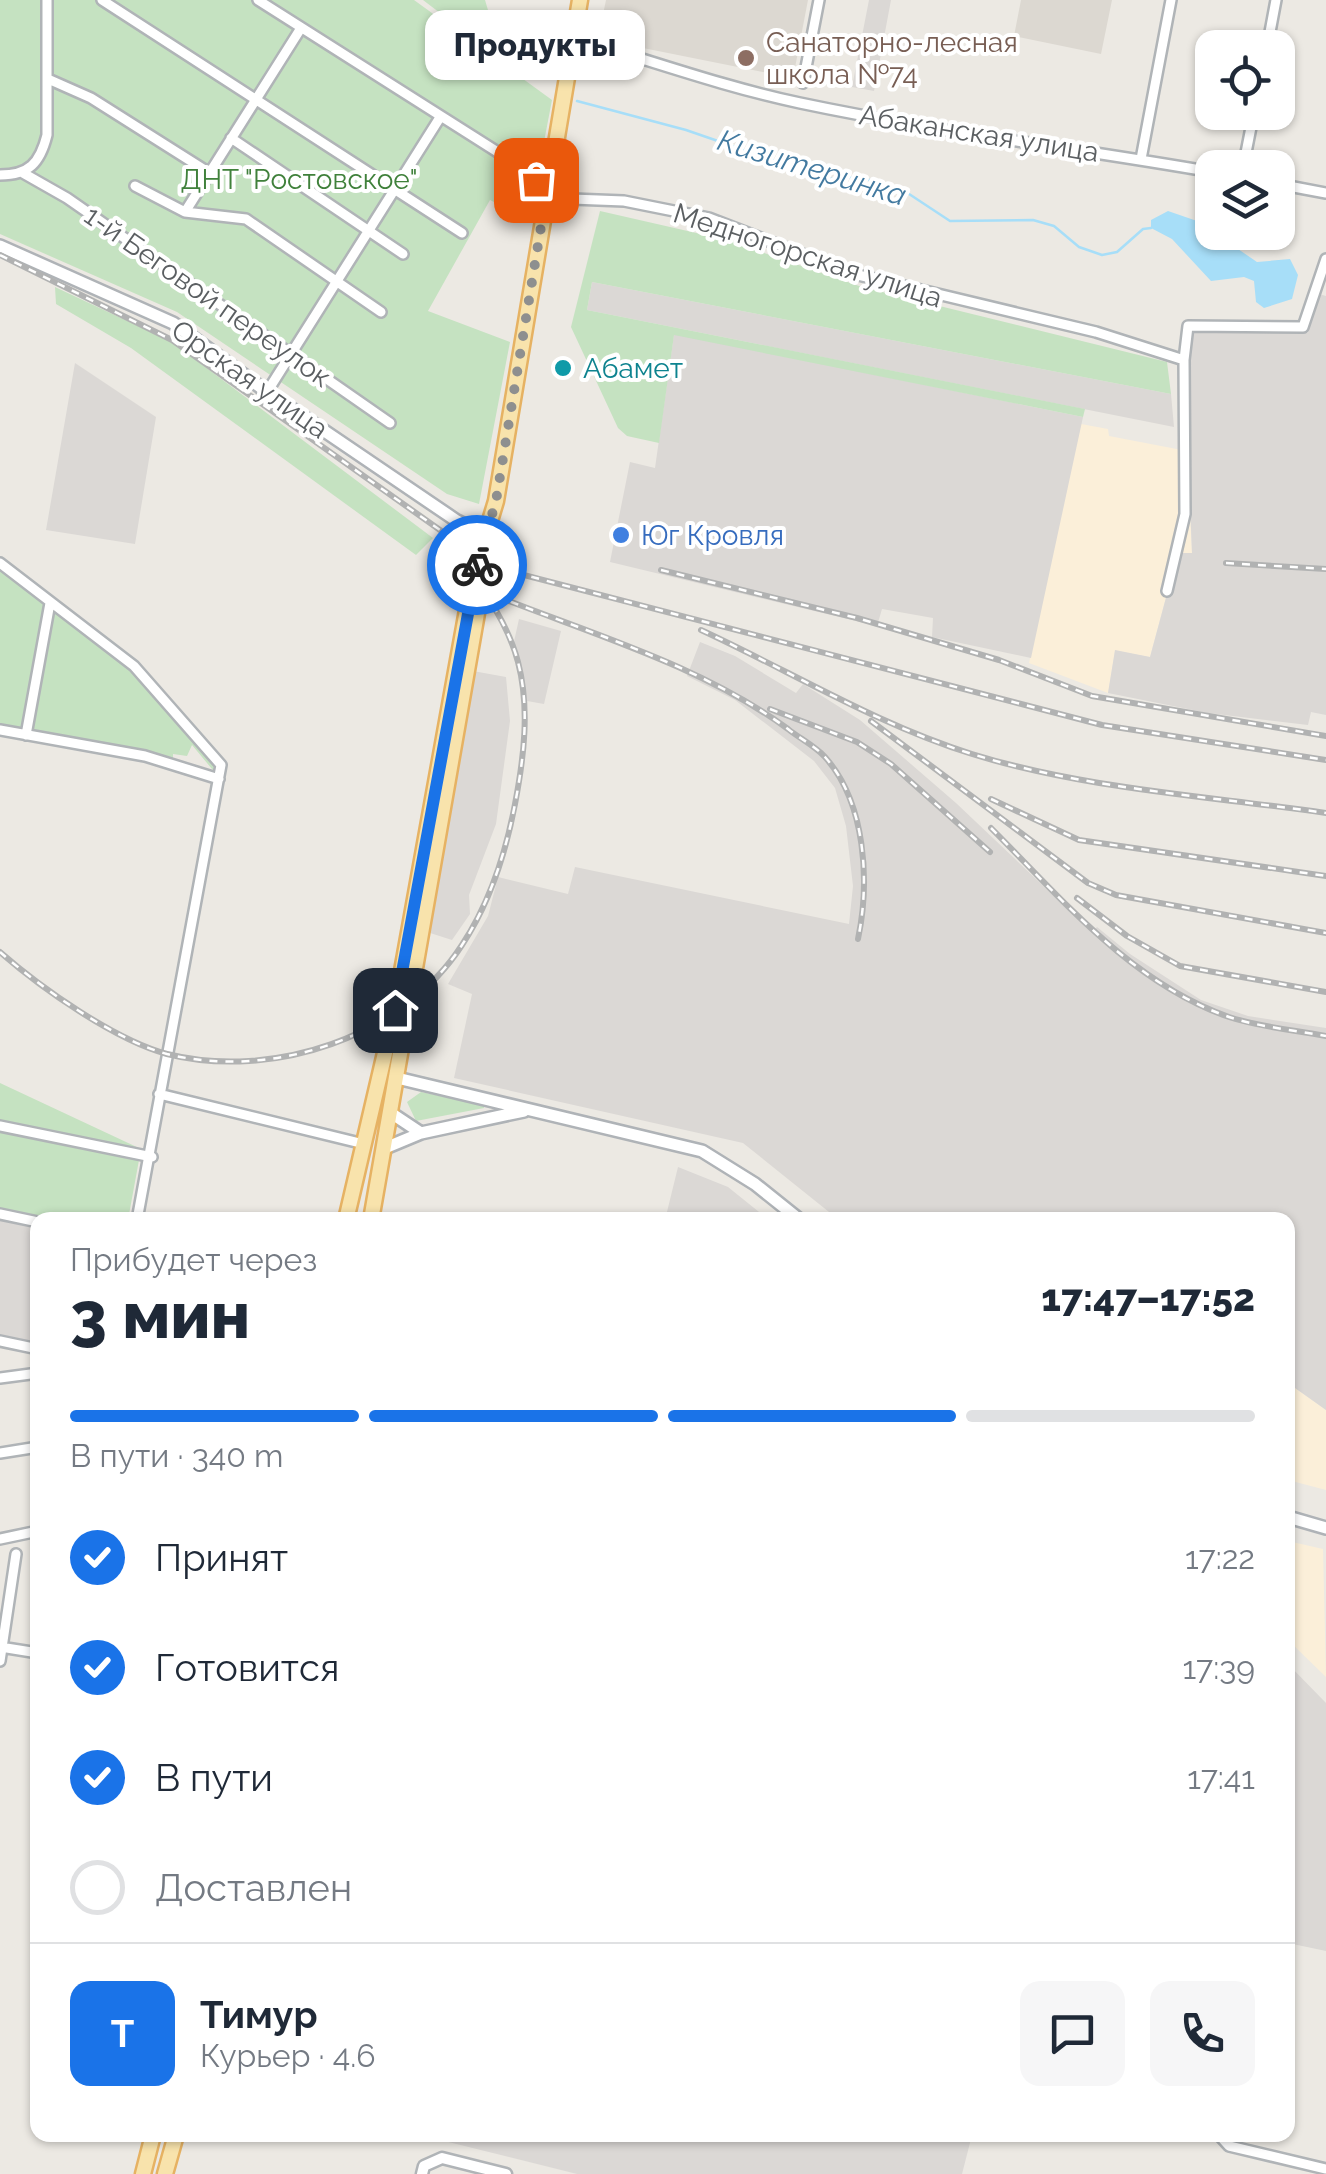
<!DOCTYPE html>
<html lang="ru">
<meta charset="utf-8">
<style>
:root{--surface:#fff;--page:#f6f6f7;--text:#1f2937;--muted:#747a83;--line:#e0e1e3;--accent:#1a73e8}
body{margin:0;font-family:Raleway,sans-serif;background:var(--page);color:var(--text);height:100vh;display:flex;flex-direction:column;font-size:38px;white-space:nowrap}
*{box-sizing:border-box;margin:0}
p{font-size:32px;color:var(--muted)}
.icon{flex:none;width:55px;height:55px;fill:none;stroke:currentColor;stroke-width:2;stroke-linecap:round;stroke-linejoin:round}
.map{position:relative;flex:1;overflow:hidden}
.side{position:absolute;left:30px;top:1212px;width:1265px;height:930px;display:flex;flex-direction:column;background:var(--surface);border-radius:20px;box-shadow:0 2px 8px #0004}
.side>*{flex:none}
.controls{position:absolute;left:1195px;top:30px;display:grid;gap:20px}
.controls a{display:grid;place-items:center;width:100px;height:100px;border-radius:20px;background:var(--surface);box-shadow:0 2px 8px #0004;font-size:50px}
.pin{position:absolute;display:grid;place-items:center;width:85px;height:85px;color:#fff;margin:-42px;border-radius:20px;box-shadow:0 5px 15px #0006}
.courier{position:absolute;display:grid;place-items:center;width:100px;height:100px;margin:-50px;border:8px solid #1a73e8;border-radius:50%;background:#fff;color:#222;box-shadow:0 2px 12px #0007}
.bubble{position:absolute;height:70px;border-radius:20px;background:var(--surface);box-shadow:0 2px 8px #0004;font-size:32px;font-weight:800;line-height:70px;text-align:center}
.overview em{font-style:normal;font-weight:800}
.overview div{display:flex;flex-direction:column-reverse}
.overview{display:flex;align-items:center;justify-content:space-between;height:170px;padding:0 40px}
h1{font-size:65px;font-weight:800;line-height:75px}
.bar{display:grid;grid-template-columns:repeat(4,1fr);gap:15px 10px;align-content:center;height:120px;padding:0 40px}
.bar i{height:12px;border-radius:8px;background:var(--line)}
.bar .on{background:var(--accent)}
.bar p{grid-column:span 4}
.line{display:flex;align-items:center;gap:25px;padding:0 40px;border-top:2px solid var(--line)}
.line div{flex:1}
.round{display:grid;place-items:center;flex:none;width:105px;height:105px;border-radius:20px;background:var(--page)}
ol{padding:0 40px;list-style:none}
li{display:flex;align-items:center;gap:30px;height:110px}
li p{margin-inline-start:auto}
li .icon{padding:10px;border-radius:50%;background:var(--accent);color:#fff;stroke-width:4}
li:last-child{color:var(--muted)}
li i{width:55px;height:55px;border:5px solid var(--line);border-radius:50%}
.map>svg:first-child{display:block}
</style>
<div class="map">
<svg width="1326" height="2174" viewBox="0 0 1326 2174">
<rect width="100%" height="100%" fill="#ece9e3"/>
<!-- commercial -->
<path fill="#fbefd9" d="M1081,424l27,5 1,7 78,15 5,103 -14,-1 -28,104 -35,-6 -7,42 -79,-30z
M1288,1383l38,27v80l-38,-10z
M1288,1541l35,8 3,128 -38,-37z"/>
<!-- industrial -->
<path fill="#dbd8d5" d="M869,0h22l-17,91 -22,-4z
M592,282l579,112 3,33 -587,-117z
M1315,293l11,3v419l-15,-3 -3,13 -100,-12 -100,-20 7,-43 35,7 28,-104h14l-9,-220 16,-9 109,9z
M674,334l409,83 -52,241 -99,-21 1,-19 -51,-9 -5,17 -267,-64 20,-100 25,6z
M75,363l81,54 -21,127 -89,-14z
M519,619l42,12 -17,73 -17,-3 -14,-55z
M700,642l35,14 61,37 7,-9 57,36 96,83 136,129 5,-5 33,27 71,46 47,16 78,12v382l-38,-27v-163h-449l-96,-77 -289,-65 18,-84 -24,-10 40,-68 10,-39 70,17 7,-27 274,57 4,-38 -7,-60 -11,-38 -21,-27 -79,-61 -48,-24z
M473,671l33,6 4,44 -14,103 -27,71 1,19 -18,26 -25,-8z
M678,1167l50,20 41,33h-104z
M0,1212l38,8 -1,126 -37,-8z
M1288,1664l38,39v248l-38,-8z
M420,2135h552l-10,39h-385z"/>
<!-- education -->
<path fill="#dcd8d1" d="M606,0h202l-15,78 -195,-39z
M1021,0h91l-11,54 -87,-18z"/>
<!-- green -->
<path fill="#c5e2c1" d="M0,0h414l138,100 -23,120 -39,-20 -62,111 82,31 -31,162 -32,-10 -270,-182 -177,-78z
M423,0h62l8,27 27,27 -8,14z
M600,211l127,29 135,47 305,75 4,32 -579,-112 -5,28 498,99 -2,8 -409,-82 -15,108 -32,-7 -9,-8 -47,-101z
M55,287l117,55 261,196 -17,17 -285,-207 -75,-44z
M0,562l109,81 110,122 -2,10 -25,-30 -5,11 -14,-2v7l-173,-34z
M0,1083l141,66 -13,71h-89l-39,-8z
M421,1092l63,13v3l-68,13 -9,-19z"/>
<!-- water -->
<path fill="#a7def8" d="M1168,211l29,10 60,41 33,-3 8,16 -6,24 -28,9 -8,-6 -2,-21 -10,-4 -33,4 -39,-42 -21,-11v-8z"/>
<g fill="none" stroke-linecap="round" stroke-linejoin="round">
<!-- stream -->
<path stroke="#a7def8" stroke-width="2.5" d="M577,101l109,29 142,49 30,-2 42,11 50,33 83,-1 21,6 25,21 23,8 15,-3 26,-23 8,-1"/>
<defs>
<path id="minor" d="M102,0l360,233
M258,0l290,184
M574,38c75,22 150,49 226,65 137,29 275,45 412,69
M1267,48l9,-48
M48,79l43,19 117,74
M803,83l16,-83
M231,138l172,116
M1141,159l30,-159
M1243,168l11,-56
M23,173l44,25 323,225
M0,175c29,0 40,-12 47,-40v-135
M1278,184l48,9
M135,186l50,26 61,7 135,93
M546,198l78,3 85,17 145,56 242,58 88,28
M185,212l116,-184
M267,392l172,-273
M0,563l134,103 87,99 -84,455
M1167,591l18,-77 -1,-154 4,-34 115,1 23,-68
M0,730l145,26 74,23
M26,735l24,-132
M159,1094l201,49
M0,1126l152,31
M0,1214l38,8
M0,1341l38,8
M0,1378l38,-5
M0,1453l38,-6
M0,1539l38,-8
M0,1647l38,6
M0,1661l16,-107
M1219,2135l10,11 97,23"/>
<path id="tertiary" d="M422,2174l2,-8 18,-8 64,16"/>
<path id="secondary" d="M0,246l173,77 94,69 190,129 31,15
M397,1078l305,73 53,33 45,36
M391,1113l30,20
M385,1148l36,-15 103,-22
M1288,1517l38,11"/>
<path id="primary" d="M346,1220l49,-210 78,-433 23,-76 84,-501
M371,1220l116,-664
M143,2174l10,-39
M165,2174l11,-39"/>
</defs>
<!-- minor casing -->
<use href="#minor" stroke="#b0b4b7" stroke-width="14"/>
<!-- tertiary casing -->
<use href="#tertiary" stroke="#b0b4b7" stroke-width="15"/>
<!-- secondary casing -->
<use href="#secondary" stroke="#afb3b7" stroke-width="16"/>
<!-- primary casing -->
<use href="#primary" stroke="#e6b263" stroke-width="19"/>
<!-- minor -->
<use href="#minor" stroke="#fff" stroke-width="9"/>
<!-- tertiary -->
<use href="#tertiary" stroke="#fff" stroke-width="10"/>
<!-- secondary -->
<use href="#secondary" stroke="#fff" stroke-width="11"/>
<!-- primary -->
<use href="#primary" stroke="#f8e3ac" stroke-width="14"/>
<defs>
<path id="rail" d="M0,255l172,85 299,212 34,18 597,155 224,35
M1226,563l100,6
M661,570l196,48 142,42 93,36 234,40
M481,590c103,42 217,73 307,139 11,9 27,17 37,28 41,46 45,125 33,182
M701,630c89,41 177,95 271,124 113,35 237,42 354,59
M770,709l87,33 34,22 99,88
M871,721l217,162 28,12 210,38
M991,799l88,41 247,36
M991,828c70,70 140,155 238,189 30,10 65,13 97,19
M1077,898l50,38 53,30 146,26
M0,952c41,36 115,88 167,102 105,26 235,-16 295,-109 27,-41 44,-93 53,-141 9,-47 15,-96 3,-142 -11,-42 -42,-85 -70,-117"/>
</defs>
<!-- rail casing -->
<use href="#rail" stroke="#b1b2b2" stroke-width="6"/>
<!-- rail -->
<use href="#rail" stroke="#fff" stroke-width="2.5" stroke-dasharray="8" stroke-linecap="butt"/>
</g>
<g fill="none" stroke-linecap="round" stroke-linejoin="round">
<!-- done -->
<path stroke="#8e8f8f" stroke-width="10" stroke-dasharray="0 18" d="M477,565l19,-64 52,-317 -12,-4"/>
<!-- route -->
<path stroke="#1a73e8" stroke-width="12" d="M395,1010l82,-445"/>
</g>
<!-- markers -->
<circle fill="#8d6e63" stroke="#fff" stroke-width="4" cx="746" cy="58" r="10"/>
<circle fill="#0f9aa8" stroke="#fff" stroke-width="4" cx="563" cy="368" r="10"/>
<circle fill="#3f7fe0" stroke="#fff" stroke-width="4" cx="621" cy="535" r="10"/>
<g text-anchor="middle" stroke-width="8" stroke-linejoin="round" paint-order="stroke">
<!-- education labels -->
<g font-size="28" fill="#785e54" stroke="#fff" text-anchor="start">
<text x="766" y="52">Санаторно-лесная<tspan x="766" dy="32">школа №74</tspan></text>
</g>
<!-- street labels -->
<g font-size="28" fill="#5b5f62" stroke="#fff">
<text transform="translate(979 133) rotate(9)" y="10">Абаканская улица</text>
<text transform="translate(808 255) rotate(18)" y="10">Медногорская улица</text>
<text transform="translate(208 296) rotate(35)" y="10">1-й Беговой переулок</text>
<text transform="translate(250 379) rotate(35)" y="10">Орская улица</text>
</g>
<!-- park labels -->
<g font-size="28" fill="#40813b" stroke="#fff">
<text x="299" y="189">ДНТ "Ростовское"</text>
</g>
<!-- culture labels -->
<g font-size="28" fill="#0d838f" stroke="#fff" text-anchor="start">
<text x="583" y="378">Абамет</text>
</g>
<!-- shop labels -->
<g font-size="28" fill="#366cbe" stroke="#fff" text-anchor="start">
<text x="641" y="545">Юг Кровля</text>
</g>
<!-- water labels -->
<g font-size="30" font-style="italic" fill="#437aa0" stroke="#fff">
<text transform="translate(812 168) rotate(17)" y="10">Кизитеринка</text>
</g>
</g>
</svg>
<div class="controls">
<a><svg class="icon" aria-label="locate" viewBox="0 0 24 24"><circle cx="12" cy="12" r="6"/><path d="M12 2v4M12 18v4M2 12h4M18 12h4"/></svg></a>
<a><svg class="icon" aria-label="layers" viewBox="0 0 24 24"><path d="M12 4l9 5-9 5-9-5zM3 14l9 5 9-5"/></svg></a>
</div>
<div class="pin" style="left:536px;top:180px;background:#ea580c"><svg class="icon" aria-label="bag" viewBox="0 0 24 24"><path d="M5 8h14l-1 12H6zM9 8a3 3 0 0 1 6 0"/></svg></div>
<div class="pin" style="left:395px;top:1010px;background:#1f2937"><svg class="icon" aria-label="home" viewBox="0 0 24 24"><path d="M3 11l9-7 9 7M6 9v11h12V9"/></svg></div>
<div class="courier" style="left:477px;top:565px"><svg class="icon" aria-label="bike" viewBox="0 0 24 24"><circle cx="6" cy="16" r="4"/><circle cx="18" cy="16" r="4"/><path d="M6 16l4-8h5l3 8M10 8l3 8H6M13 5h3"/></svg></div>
<div class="bubble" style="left:425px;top:10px;width:220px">Продукты</div>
<section class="side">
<div class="overview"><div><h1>3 мин</h1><p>Прибудет через</p></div><em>17:47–17:52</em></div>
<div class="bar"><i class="on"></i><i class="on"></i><i class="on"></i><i></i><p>В пути · 340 m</p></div>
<ol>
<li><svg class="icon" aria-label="check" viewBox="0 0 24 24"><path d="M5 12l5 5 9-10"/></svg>Принят<p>17:22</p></li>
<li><svg class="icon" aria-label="check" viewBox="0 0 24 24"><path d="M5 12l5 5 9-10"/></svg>Готовится<p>17:39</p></li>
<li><svg class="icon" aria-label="check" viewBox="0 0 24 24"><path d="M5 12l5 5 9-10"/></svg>В пути<p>17:41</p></li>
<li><i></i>Доставлен</li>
</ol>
<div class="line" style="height:180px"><b class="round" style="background:var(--accent);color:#fff">Т</b><div><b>Тимур</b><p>Курьер · 4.6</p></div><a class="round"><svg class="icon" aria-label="chat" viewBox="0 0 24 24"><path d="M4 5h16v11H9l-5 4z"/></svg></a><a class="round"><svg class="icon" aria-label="phone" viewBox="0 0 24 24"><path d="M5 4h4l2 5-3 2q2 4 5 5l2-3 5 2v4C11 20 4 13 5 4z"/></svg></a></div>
</section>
</div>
